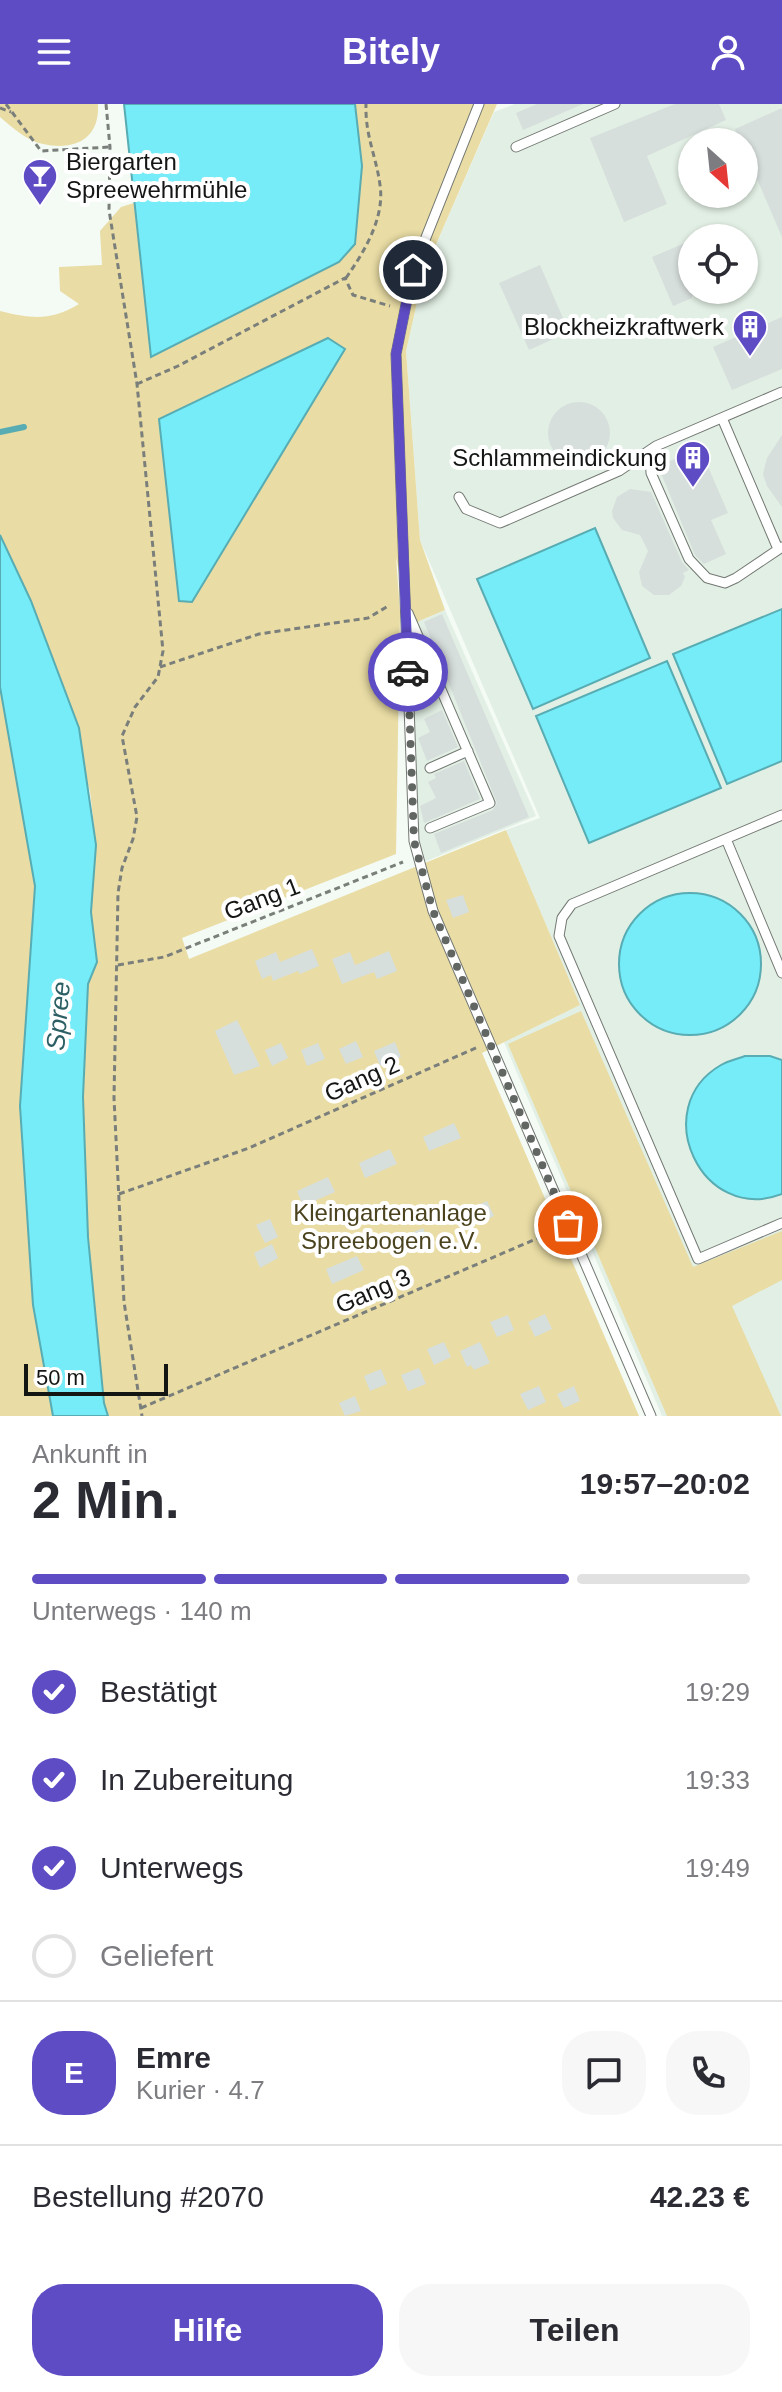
<!DOCTYPE html>
<html lang="de">
<meta charset="utf-8">
<style>
:root{--surface:#fff;--page:#f7f7f7;--text:#2b2b33;--muted:#7c7c81;--line:#e1e1e2;--accent:#5d4cc4}
body{margin:0;font-family:Arial,sans-serif;background:var(--page);color:var(--text);height:100vh;display:flex;flex-direction:column;font-size:30px;white-space:nowrap}
*{box-sizing:border-box;margin:0}
p{font-size:26px;color:var(--muted)}
.icon{flex:none;width:44px;height:44px;fill:none;stroke:currentColor;stroke-width:2;stroke-linecap:round;stroke-linejoin:round}
.map{position:relative;height:1312px;overflow:hidden}
.sheet{display:flex;flex-direction:column;background:var(--surface);flex:1}
.sheet>*{flex:none}
.needle{width:52px;rotate:153deg}
.buttons{position:absolute;left:678px;top:24px;display:grid;gap:16px}
.buttons a{display:grid;place-items:center;width:80px;height:80px;border-radius:50%;background:var(--surface);box-shadow:0 2px 6px #0004;font-size:40px}
.scale{position:absolute;left:24px;bottom:20px;width:144px;box-sizing:border-box;padding-left:8px;border:4px solid #141614;border-top:0;font-size:22px;line-height:28px;white-space:nowrap;color:#141614;-webkit-text-stroke:6px #fff;paint-order:stroke}
.pin{position:absolute;display:grid;place-items:center;width:68px;height:68px;color:#fff;margin:-34px;border:4px solid #fff;border-radius:50%;box-shadow:0 2px 8px #0007}
.courier{position:absolute;display:grid;place-items:center;width:80px;height:80px;margin:-40px;border:6px solid #5d4cc4;border-radius:50%;background:#fff;color:#222;box-shadow:0 2px 10px #0007}
.headline em{font-style:normal;font-weight:700}
.headline div{display:flex;flex-direction:column-reverse}
.headline{display:flex;align-items:center;justify-content:space-between;height:136px;padding:0 32px}
h1{font-size:52px;font-weight:700;line-height:60px}
.bar{display:grid;grid-template-columns:repeat(4,1fr);gap:12px 8px;align-content:center;height:96px;padding:0 32px}
.bar i{height:10px;border-radius:6px;background:var(--line)}
.bar .on{background:var(--accent)}
.bar p{grid-column:span 4}
.line{display:flex;align-items:center;gap:20px;padding:0 32px;border-top:2px solid var(--line)}
.line div{flex:1}
.round{display:grid;place-items:center;flex:none;width:84px;height:84px;border-radius:32px;background:var(--page)}
ol{padding:0 32px;list-style:none}
li{display:flex;align-items:center;gap:24px;height:88px}
li p{margin-inline-start:auto}
li .icon{padding:8px;border-radius:50%;background:var(--accent);color:#fff;stroke-width:4}
li:last-child{color:var(--muted)}
li i{width:44px;height:44px;border:4px solid var(--line);border-radius:50%}
.primary-button{display:flex;gap:16px;margin-top:auto;padding:16px 32px}
.primary-button a{flex:1;height:92px;border-radius:32px;background:var(--accent);color:#fff;font-size:32px;font-weight:700;line-height:92px;text-align:center}
.primary-button a+a{background:var(--page);color:var(--text)}
header{display:flex;justify-content:space-between;align-items:center;height:104px;padding:0 32px;background:var(--accent);color:#fff;font-size:36px;font-weight:700}
.map>svg:first-child{display:block}
</style>
<header><svg class="icon" aria-label="menu" viewBox="0 0 24 24"><path d="M4 6h16M4 12h16M4 18h16"/></svg>Bitely<svg class="icon" aria-label="person" viewBox="0 0 24 24"><circle cx="12" cy="8" r="4"/><path d="M4 21q1-7 8-7t8 7"/></svg></header>
<div class="map">
<svg width="782" height="1312" viewBox="0 0 782 1312">
<rect width="100%" height="100%" fill="#f4faf4"/>
<!-- built -->
<path fill="#e2efe4" fill-rule="evenodd" d="M515,0h267v1312h-120l-158,-374 76,-37 -74,-175 34,-12 -120,-278 -14,-189 18,-79 70,-160zM692,38h52v52h-52zM692,134h52v52h-52z
M445,506l91,206 -112,46 -6,-21 -3,-37 -3,-168 7,-15z"/>
<!-- green -->
<path fill="#e9dca4" d="M0,0h98c2,35 -23,47 -55,40 -16,-3 -30,-16 -43,-27z
M355,0h142l-73,168 -18,79 14,189 25,70 -26,11 -7,15 -16,-79 4,55 -4,242 -214,84 7,21 317,-129 74,175 -98,48 157,363h-531l-4,-13 -16,-166 -5,-140 5,-113 9,-22 -6,-50 5,-67 -6,-54 -59,-190 -31,-66v-224c32,8 51,10 79,-7l-19,-13 -1,-24 43,-2 -2,-34 21,-24 13,-4 18,154 187,-95 23,-96z
M0,583l35,199 -15,220 13,199 20,111h-53z
M581,907l112,256 89,-36v49l-50,26 49,110h-114l-159,-372z"/>
<!-- water -->
<path fill="#75ecf7" stroke="#58acb3" stroke-width="2" d="M124,0h231l7,62 -7,78 -16,18 -188,95z
M328,234l17,11 -153,253 -13,-1 -20,-182z
M595,424l55,130 -117,51 -56,-130z
M0,431l31,66 48,127 17,117 -5,67 6,50 -9,22 -5,113 5,140 16,166 4,13h-55l-20,-111 -13,-199 15,-220 -35,-199z
M782,505v152l-55,23 -54,-130z
M667,557l54,127 -132,55 -53,-127z
M619 860a71 71 0 1 1 142 0a71 71 0 1 1-142 0Z
M745,952h25l12,4v134c-80,31 -135,-86 -61,-129 7,-4 16,-6 24,-9z"/>
<g fill="none" stroke-linecap="round" stroke-linejoin="round">
<!-- stream -->
<path stroke="#58acb3" stroke-width="6" d="M0,328l24,-5"/>
</g>
<!-- building -->
<path fill="#d7dfdd" d="M537,0h46l-60,26 -7,-17z
M675,0h44l7,16 -79,36 20,48 -43,18 -34,-84z
M782,4v129l-38,-88v-7h-3l-6,-13z
M692,136v58l-19,8 -21,-49z
M540,161l29,67 -40,18 -30,-67z
M782,213v52l-50,21 -19,-43z
M548 329a31 31 0 1 1 62 0a31 31 0 1 1-62 0Z
M782,331v72l-15,-21 -4,-12 4,-16z
M700,344l28,65 -17,7 15,34 -22,10 -9,-9 -37,-89z
M630,385l21,3 31,70 7,8 -6,3 2,4 -4,9 -12,9h-15l-12,-9 -3,-14 9,-21 -8,-16 -18,-5 -9,-12 -1,-7 5,-14z
M442,510l87,203 -88,36 -7,-19 59,-24 4,-7 -73,-181z
M442,606l16,37 -31,14 -9,-23 12,-6 -6,-13z
M464,657l16,38 -56,24 -4,-17 16,-8 -8,-16 8,-4 -2,-4z
M463,791l6,17 -16,6 -7,-18z
M312,845l7,17 -19,8 -2,-3 -25,10 -2,-6 -9,4 -7,-18 21,-9 4,10z
M389,847l8,20 -20,8 -3,-7 -32,12 -10,-25 18,-7 5,13z
M237,916l23,46 -26,9 -19,-44z
M356,937l7,16 -17,7 -7,-15z
M395,938l6,15 -21,9 -6,-15z
M281,939l7,15 -16,8 -7,-16z
M318,939l7,16 -18,7 -6,-16z
M454,1019l7,15 -32,13 -6,-14z
M390,1045l7,15 -32,14 -6,-15z
M328,1073l7,15 -32,14 -6,-15z
M487,1097l7,15 -32,14 -6,-15z
M270,1115l8,18 -13,6 -9,-18z
M423,1124l6,15 -31,14 -7,-15z
M272,1140l6,14 -18,10 -6,-15z
M357,1152l7,14 -32,14 -6,-15z
M545,1210l7,15 -17,8 -7,-15z
M508,1211l6,15 -17,7 -7,-15z
M444,1238l7,15 -17,8 -7,-16z
M480,1238l10,21 -16,7 -3,-5 -4,2 -7,-16z
M419,1264l7,16 -18,7 -7,-16z
M381,1265l6,15 -17,7 -6,-15z
M539,1282l7,16 -18,8 -8,-16z
M574,1282l6,15 -16,7 -7,-14z
M355,1292l6,15 -16,5 -6,-13z"/>
<g fill="none" stroke-linecap="round" stroke-linejoin="round">
<defs>
<path id="lane" d="M479,0l-66,166 -17,84 18,487 19,70 218,505
M516,43l99,-43
M722,314l56,131
M655,344l-5,7 1,18 38,86 18,19 18,5 11,-5 46,-31
M459,393l7,12 34,14 119,-52 37,-25 126,-54
M408,509l82,190 -60,25
M430,664l38,-17
M782,711l-210,89 -10,14 -3,18 139,323 84,-36
M726,735l56,134"/>
</defs>
<!-- lane casing -->
<use href="#lane" stroke="#737873" stroke-width="11"/>
<!-- path -->
<path stroke="#7b7f7b" stroke-width="3" stroke-dasharray="6 4" stroke-linecap="butt" d="M6,0l35,47 69,-4
M106,0l4,43 -1,63 28,174 26,267 -5,26 -23,30 -13,29 15,81 -4,22 -11,29 -4,25 -4,205 10,204 18,114
M0,4l11,4
M346,174c18,-26 39,-60 34,-93 -4,-30 -15,-49 -14,-81
M137,280l41,-18 167,-88 8,17 37,11
M160,563l99,-33 109,-16 22,-13
M118,861l46,-8 239,-95
M119,1090l130,-46 229,-101
M141,1304l416,-178"/>
<!-- lane -->
<use href="#lane" stroke="#fff" stroke-width="9"/>
</g>
<g fill="none" stroke-linecap="round" stroke-linejoin="round">
<!-- done -->
<path stroke="#626662" stroke-width="8" stroke-dasharray="0 14.4" d="M408,568l6,169 19,70 135,314"/>
<!-- route -->
<path stroke="#5d4cc4" stroke-width="10" d="M408,568l-12,-318 17,-84"/>
</g>
<!-- icons -->
<defs>
<symbol id="bar-pin" viewBox="-11 -11 22 30"><path d="M0 17L-7.5 6A9.5 9.5 0 1 1 7.5 6Z" fill="#5d4cc4" stroke="#fff"/><path d="M-6-5H6L.8 .8V4.5H3.5V6h-7V4.5H-.8V.8Z" fill="#fff"/></symbol>
<symbol id="building-pin" viewBox="-11 -11 22 30"><path d="M0 17L-7.5 6A9.5 9.5 0 1 1 7.5 6Z" fill="#5d4cc4" stroke="#fff"/><path d="M-4-6H4V6H1V3H-1V6H-4ZM-2.5-4.3h1.7v1.8h-1.7ZM.8-4.3h1.7v1.8H.8ZM-2.5-1h1.7V.8h-1.7ZM.8-1h1.7V.8H.8Z" fill="#fff"/></symbol>
</defs>
<g fill-rule="evenodd">
<use href="#bar-pin" x="20" y="52" width="40" height="54"/>
<use href="#building-pin" x="730" y="203" width="40" height="54"/>
<use href="#building-pin" x="673" y="334" width="40" height="54"/>
</g>
<g text-anchor="middle" stroke-width="8" stroke-linejoin="round" paint-order="stroke">
<!-- poi labels -->
<g font-size="24" fill="#141614" stroke="#fff" text-anchor="end">
<text x="66" y="66" text-anchor="start">Biergarten<tspan x="66" dy="28">Spreewehrmühle</tspan></text>
<text x="724" y="231">Blockheizkraftwerk</text>
<text x="667" y="362">Schlammeindickung</text>
</g>
<!-- street labels -->
<g font-size="24" fill="#141614" stroke="#fff">
<text transform="translate(262 795) rotate(-21)" y="8">Gang 1</text>
<text transform="translate(362 975) rotate(-24)" y="8">Gang 2</text>
<text transform="translate(373 1187) rotate(-23)" y="8">Gang 3</text>
</g>
<!-- park labels -->
<g font-size="24" fill="#4b421e" stroke="#fff">
<text x="390" y="1117">Kleingartenanlage<tspan x="390" dy="28">Spreebogen e.V.</tspan></text>
</g>
<!-- water labels -->
<g font-size="26" font-style="italic" fill="#2c5f64" stroke="#fff">
<text transform="translate(58 912) rotate(-85)" y="9">Spree</text>
</g>
</g>
</svg>
<div class="buttons">
<a><svg class="needle" viewBox="-14 -14 28 28"><path d="M0-13l5 13h-10z" fill="#e53935"/><path d="M0 13l5-13h-10z" fill="#7c7c81"/></svg></a>
<a><svg class="icon" aria-label="locate" viewBox="0 0 24 24"><circle cx="12" cy="12" r="6"/><path d="M12 2v4M12 18v4M2 12h4M18 12h4"/></svg></a>
</div>
<div class="scale">50 m</div>
<div class="pin" style="left:568px;top:1121px;background:#ea580c"><svg class="icon" aria-label="bag" viewBox="0 0 24 24"><path d="M5 8h14l-1 12H6zM9 8a3 3 0 0 1 6 0"/></svg></div>
<div class="pin" style="left:413px;top:166px;background:#1f2937"><svg class="icon" aria-label="home" viewBox="0 0 24 24"><path d="M3 11l9-7 9 7M6 9v11h12V9"/></svg></div>
<div class="courier" style="left:408px;top:568px"><svg class="icon" aria-label="car" viewBox="0 0 24 24"><path d="M5 17H2v-5l4-1 3-4h7l3 4 3 1v5h-3M9 17h6M6 11h13"/><circle cx="7" cy="17" r="2"/><circle cx="17" cy="17" r="2"/></svg></div>
</div>
<section class="sheet">
<div class="headline"><div><h1>2 Min.</h1><p>Ankunft in</p></div><em>19:57–20:02</em></div>
<div class="bar"><i class="on"></i><i class="on"></i><i class="on"></i><i></i><p>Unterwegs · 140 m</p></div>
<ol>
<li><svg class="icon" aria-label="check" viewBox="0 0 24 24"><path d="M5 12l5 5 9-10"/></svg>Bestätigt<p>19:29</p></li>
<li><svg class="icon" aria-label="check" viewBox="0 0 24 24"><path d="M5 12l5 5 9-10"/></svg>In Zubereitung<p>19:33</p></li>
<li><svg class="icon" aria-label="check" viewBox="0 0 24 24"><path d="M5 12l5 5 9-10"/></svg>Unterwegs<p>19:49</p></li>
<li><i></i>Geliefert</li>
</ol>
<div class="line" style="height:144px"><b class="round" style="background:var(--accent);color:#fff">E</b><div><b>Emre</b><p>Kurier · 4.7</p></div><a class="round"><svg class="icon" aria-label="chat" viewBox="0 0 24 24"><path d="M4 5h16v11H9l-5 4z"/></svg></a><a class="round"><svg class="icon" aria-label="phone" viewBox="0 0 24 24"><path d="M5 4h4l2 5-3 2q2 4 5 5l2-3 5 2v4C11 20 4 13 5 4z"/></svg></a></div>
<div class="line" style="height:104px"><div>Bestellung #2070</div><b>42.23 €</b></div>
<div class="primary-button"><a>Hilfe</a><a>Teilen</a></div>
</section>
